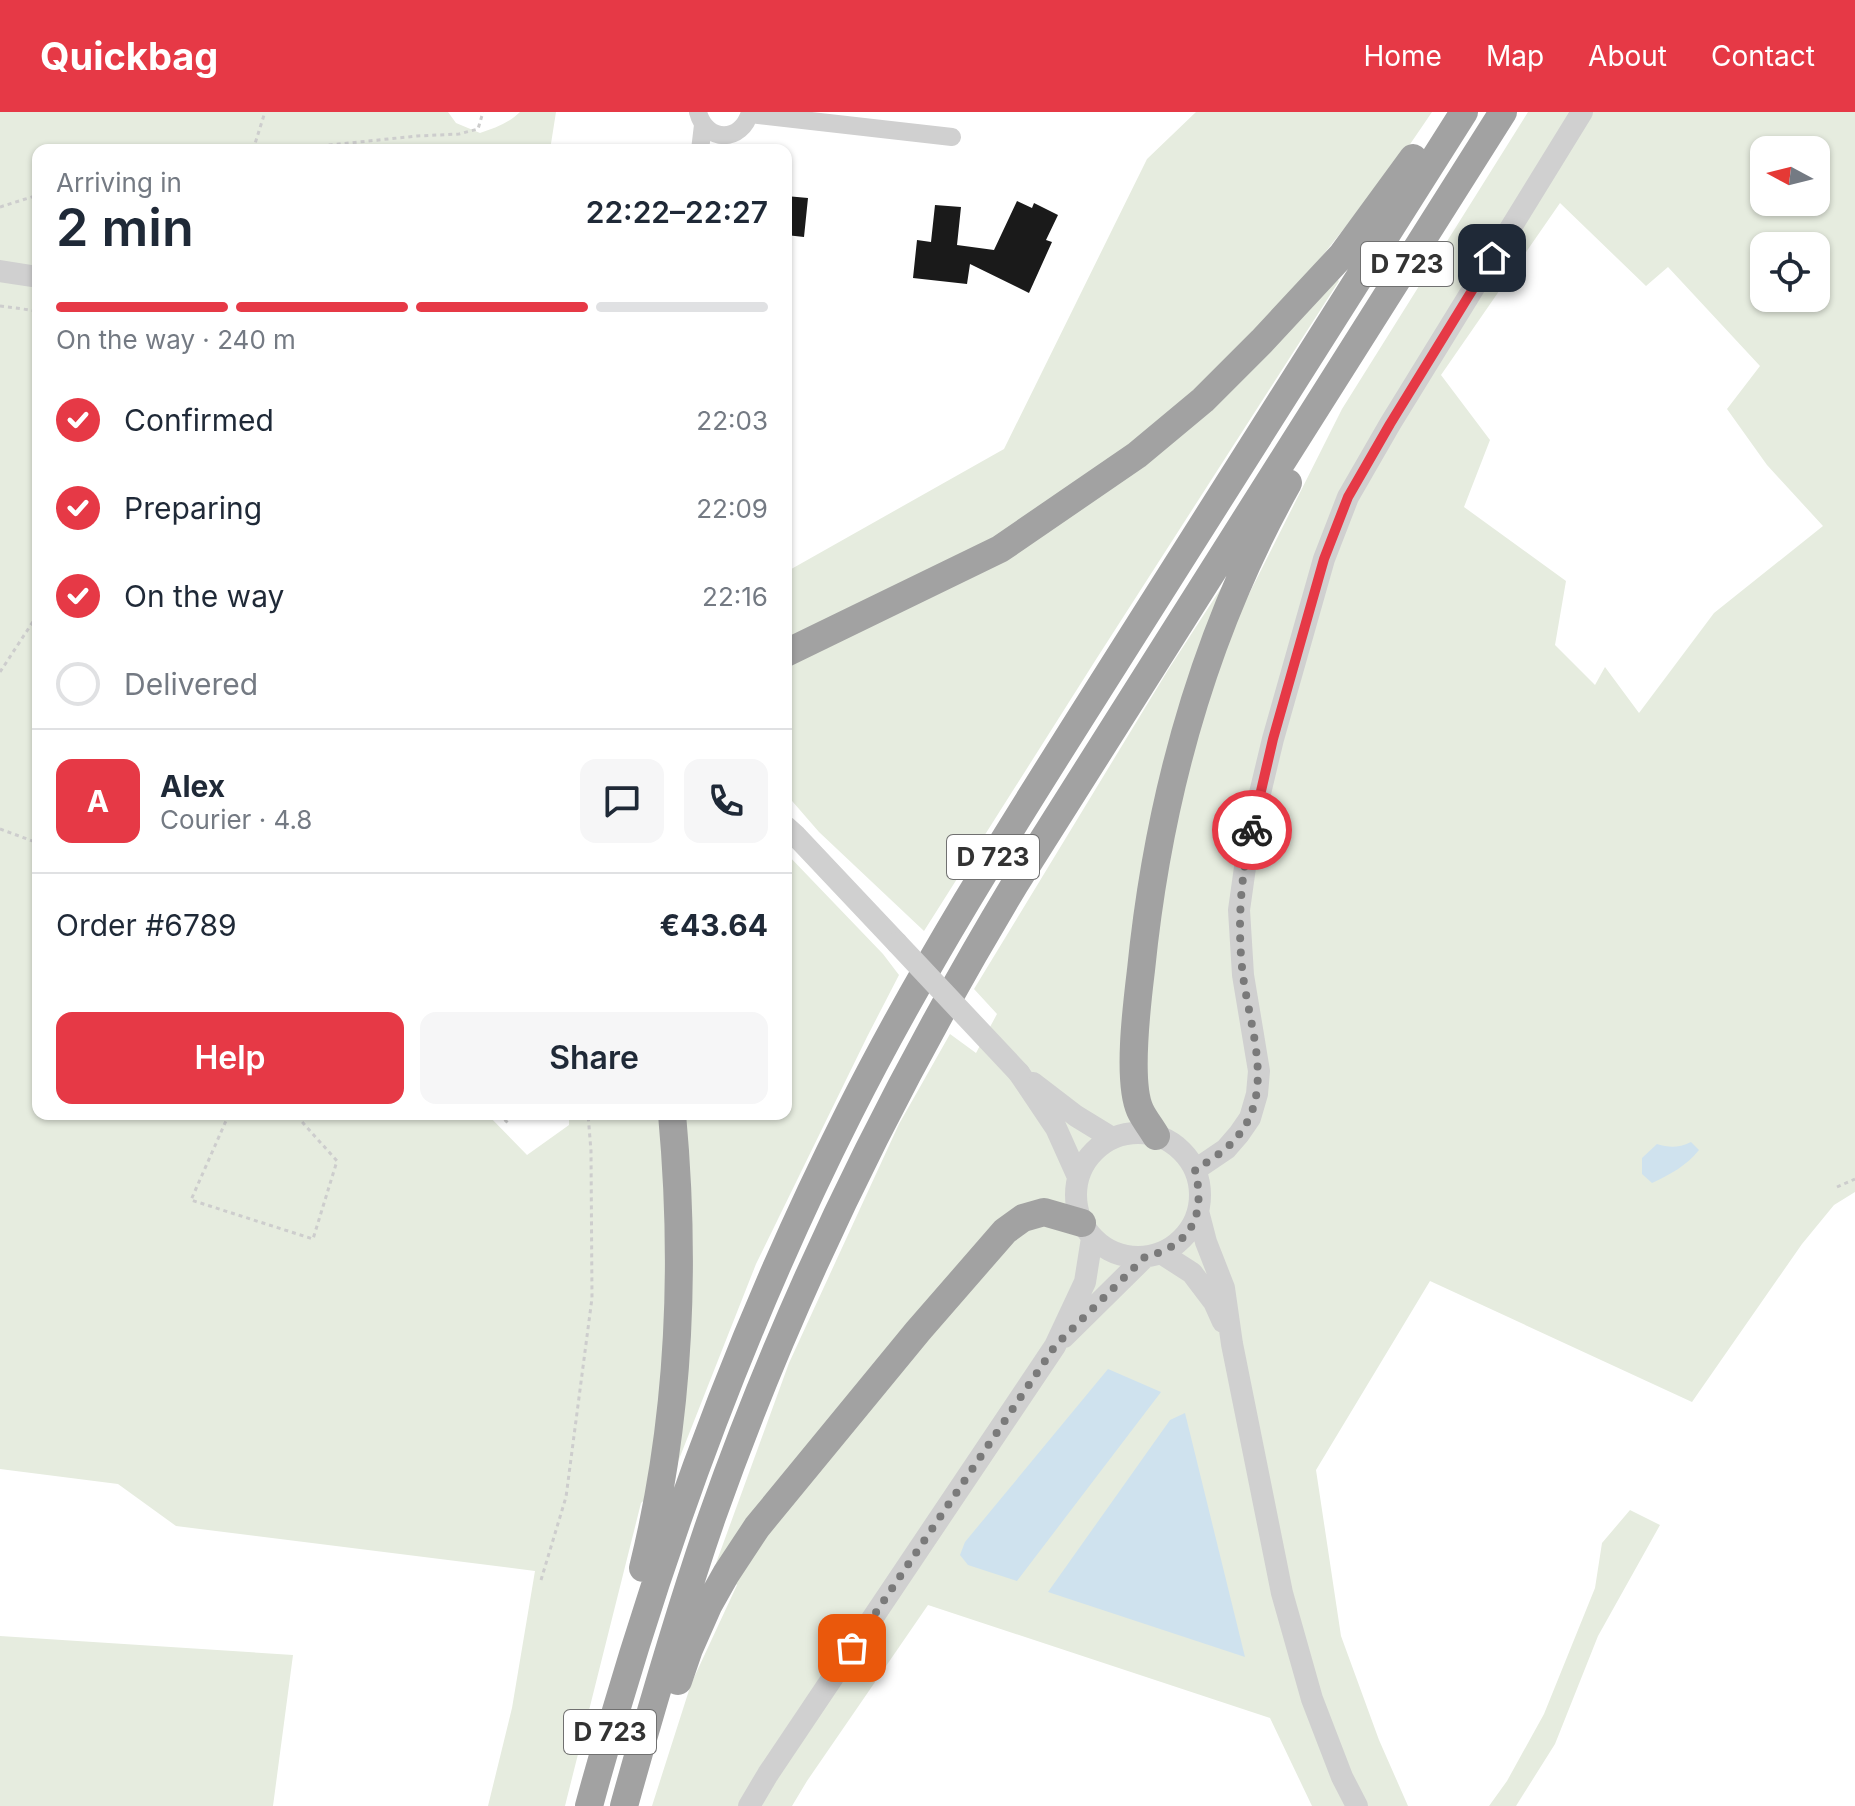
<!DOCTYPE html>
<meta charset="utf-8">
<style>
:root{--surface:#fff;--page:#f6f6f7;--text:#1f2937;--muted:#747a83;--line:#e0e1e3;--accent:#e63946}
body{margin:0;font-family:Inter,sans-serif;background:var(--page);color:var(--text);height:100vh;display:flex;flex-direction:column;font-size:30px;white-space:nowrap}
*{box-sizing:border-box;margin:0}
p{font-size:26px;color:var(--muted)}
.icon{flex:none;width:44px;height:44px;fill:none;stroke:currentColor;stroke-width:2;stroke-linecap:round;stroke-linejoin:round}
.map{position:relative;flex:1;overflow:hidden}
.drawer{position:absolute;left:32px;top:32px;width:760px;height:976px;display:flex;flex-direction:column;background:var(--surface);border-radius:16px;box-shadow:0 2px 6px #0004}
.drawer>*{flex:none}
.needle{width:52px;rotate:277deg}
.tools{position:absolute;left:1750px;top:24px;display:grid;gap:16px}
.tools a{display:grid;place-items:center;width:80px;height:80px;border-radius:16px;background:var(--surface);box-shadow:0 2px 6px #0004;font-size:40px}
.pin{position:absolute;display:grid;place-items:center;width:68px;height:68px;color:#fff;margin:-34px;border-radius:16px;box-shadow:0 4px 12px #0006}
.courier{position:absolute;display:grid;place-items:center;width:80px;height:80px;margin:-40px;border:6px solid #e63946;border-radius:50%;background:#fff;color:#222;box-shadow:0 2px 10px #0007}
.headline em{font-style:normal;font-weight:600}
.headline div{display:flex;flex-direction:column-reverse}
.headline{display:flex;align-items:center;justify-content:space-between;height:136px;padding:0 24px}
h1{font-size:52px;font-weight:600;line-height:60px}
.bar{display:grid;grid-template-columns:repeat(4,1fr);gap:12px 8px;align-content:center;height:96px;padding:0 24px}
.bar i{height:10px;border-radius:6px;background:var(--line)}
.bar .current{background:var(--accent)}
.bar p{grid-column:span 4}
.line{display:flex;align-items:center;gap:20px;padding:0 24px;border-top:2px solid var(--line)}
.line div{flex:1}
.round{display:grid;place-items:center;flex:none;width:84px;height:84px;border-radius:16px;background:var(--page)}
ol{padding:0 24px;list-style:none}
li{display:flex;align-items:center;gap:24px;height:88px}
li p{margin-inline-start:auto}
li .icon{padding:8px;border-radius:50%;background:var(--accent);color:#fff;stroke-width:4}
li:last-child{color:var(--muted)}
li i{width:44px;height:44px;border:4px solid var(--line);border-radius:50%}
.cta{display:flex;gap:16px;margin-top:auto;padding:16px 24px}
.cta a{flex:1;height:92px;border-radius:16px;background:var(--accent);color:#fff;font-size:32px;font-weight:600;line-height:92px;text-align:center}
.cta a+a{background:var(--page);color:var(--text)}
header{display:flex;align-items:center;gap:48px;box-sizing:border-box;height:112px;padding:0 40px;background:var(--accent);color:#fff}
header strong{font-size:38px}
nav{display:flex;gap:44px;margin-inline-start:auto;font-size:28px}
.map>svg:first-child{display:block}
</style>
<header>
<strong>Quickbag</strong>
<nav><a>Home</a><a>Map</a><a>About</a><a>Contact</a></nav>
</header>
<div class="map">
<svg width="1855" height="1694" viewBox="0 0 1855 1694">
<rect width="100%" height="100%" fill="#fff"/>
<!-- green -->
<path fill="#e6ecdf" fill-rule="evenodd" d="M0,0h448l8,11 24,10c14,-5 29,-10 40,-21h36l-6,38h-512v964h449l40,41 42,-30v-11h217v-261l97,101 16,21 -32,62 -111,227 -84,213 -31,26 -76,303h-77l24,-98 23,-137 -359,-45 -58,-42 -118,-15z
M1196,0h236l-30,44 -83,104 20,21 -244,380 -171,270 -105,-99 -33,-38v-222l218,-123 143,-290z
M1528,0h327v1080l-21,13 -32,39 -110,158 -262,-121 -114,189 25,166 38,104 29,66h-96l-42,-88 -342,-113 -121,176 -15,25h-140l39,-122 46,-99 -22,-19 74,-203 110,-239 51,-90 26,19 21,-39 -23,-25 194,-319 57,-88 24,12 93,-185zM1764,38h52v52h-52zM1560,91l86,83 22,-19 92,99 -33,43 40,56 56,61 -109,87 -75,100 -34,-46 -10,18 -40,-40 11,-64 -102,-74 26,-67 -49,-65zM1764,134h52v52h-52z
M1630,1398l30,15 -62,111 -43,108 -39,62h-27l18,-25 37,-67 51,-126 7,-45z
M0,1524l293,19 -20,151h-273z"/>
<!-- water -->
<path fill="#cfe2ee" d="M1691,1030l8,8c-13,16 -28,24 -47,33l-10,-9v-16l15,-14c13,4 21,4 34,-2z
M1108,1257l53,23 -144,189 -49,-16 -8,-10 5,-13z
M1185,1301l60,244 -197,-65 122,-172z"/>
<!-- building -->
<path fill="#1a1a1a" d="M786,84l22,2 -4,39 -18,-2z
M1017,89l15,7 2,-5 24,12 -12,25 6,2 -23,51 -59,-29 -3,20 -54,-6 4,-38 14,2 4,-37 26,2 -4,38 37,5z"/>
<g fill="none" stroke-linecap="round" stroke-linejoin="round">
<!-- path -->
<path stroke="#cdcdcd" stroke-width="3" stroke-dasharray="4 4" stroke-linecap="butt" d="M253,38l12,-38
M281,38l136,-14 42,-2 19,-5 5,-17
M0,95l38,-12
M0,194l38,5
M0,560l38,-58
M0,717l38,14
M229,1002l-38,86 122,39 24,-78 -42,-47
M499,1002l11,11
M1837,1075l18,-8
M541,1468l25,-83 26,-199 -1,-147 -3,-37"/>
<!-- minor -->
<path stroke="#d0d0d0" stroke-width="18" d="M698,0c8,31 44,31 52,0
M750,2l202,23
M700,38l3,-25"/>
<!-- tertiary -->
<path stroke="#d0d0d0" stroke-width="22" d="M0,159l38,6
M786,715l10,9 101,107
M1019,961l37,55 22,49
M1033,971l43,33 36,22
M1076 1083a62 62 0 1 1 124 0a62 62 0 1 1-124 0Z
M1195,1058l31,-21 13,-15 11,-16 7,-24 2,-23 -16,-96 -4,-65 10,-71 24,-100 51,-180 24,-62 42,-73 192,-312
M1198,1099l8,31 18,46 8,56 50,249 30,106 30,78 15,29
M1161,1141l31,20 22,29 9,20
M1064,1225l81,-80
M749,1694l19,-32 287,-428 30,-64 7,-44"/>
<!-- trunk -->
<path stroke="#a2a2a2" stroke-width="28" d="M786,541l214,-104 137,-94 66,-55 59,-59 80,-86 71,-97
M1156,1024c-5,-9 -12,-17 -16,-26 -13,-29 -3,-107 1,-140 17,-169 63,-337 147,-487
M643,1456c37,-149 43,-302 29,-454
M678,1569l11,-32 19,-43 18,-32 31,-47 161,-196 87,-100 18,-13 21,-6 38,11
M589,1694c65,-240 148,-471 260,-693 81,-161 179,-312 275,-464 113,-179 226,-358 340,-537
M624,1694c27,-97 55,-194 88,-289 78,-221 182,-432 303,-633l488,-772"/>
<!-- tertiary-bridge -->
<path stroke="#d0d0d0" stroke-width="22" d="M897,831l122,130"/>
</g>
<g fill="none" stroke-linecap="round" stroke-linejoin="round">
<!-- done -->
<path stroke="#7a7a7a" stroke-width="8" stroke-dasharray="0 14.4" d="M852,1536l203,-302 90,-89c47,-12 61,-42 50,-87 10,-7 21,-13 30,-21 55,-46 26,-114 18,-173 -6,-48 -3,-99 9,-146"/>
<!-- route -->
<path stroke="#e63946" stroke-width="10" d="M1252,718l21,-91 51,-180 24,-62 42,-73 102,-166"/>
</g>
<g text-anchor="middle" stroke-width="8" stroke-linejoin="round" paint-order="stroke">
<!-- shield labels -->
<g fill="#fff" stroke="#707070" stroke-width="2">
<rect x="1361" y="130" width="92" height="44" rx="6"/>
<rect x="947" y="723" width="92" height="44" rx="6"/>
<rect x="564" y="1598" width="92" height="44" rx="6"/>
</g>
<g font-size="26" font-weight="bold" fill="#333">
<text x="1407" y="161">D 723</text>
<text x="993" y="754">D 723</text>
<text x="610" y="1629">D 723</text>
</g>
</g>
</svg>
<div class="tools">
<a><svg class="needle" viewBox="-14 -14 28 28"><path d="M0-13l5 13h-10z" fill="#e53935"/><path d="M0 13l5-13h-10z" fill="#747a83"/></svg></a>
<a><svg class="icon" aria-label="locate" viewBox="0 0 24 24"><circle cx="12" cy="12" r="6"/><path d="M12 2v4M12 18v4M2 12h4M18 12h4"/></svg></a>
</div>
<div class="pin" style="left:852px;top:1536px;background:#ea580c"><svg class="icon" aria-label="bag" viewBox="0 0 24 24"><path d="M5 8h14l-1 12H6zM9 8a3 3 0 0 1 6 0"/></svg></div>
<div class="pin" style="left:1492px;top:146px;background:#1f2937"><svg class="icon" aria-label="home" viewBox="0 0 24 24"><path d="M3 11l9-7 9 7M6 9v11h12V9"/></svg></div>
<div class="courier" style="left:1252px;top:718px"><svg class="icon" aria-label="bike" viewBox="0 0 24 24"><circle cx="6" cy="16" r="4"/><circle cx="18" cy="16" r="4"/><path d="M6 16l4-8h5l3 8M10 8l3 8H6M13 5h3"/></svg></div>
<section class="drawer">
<div class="headline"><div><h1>2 min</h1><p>Arriving in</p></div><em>22:22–22:27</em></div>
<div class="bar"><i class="current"></i><i class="current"></i><i class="current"></i><i></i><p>On the way · 240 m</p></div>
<ol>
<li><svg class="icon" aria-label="check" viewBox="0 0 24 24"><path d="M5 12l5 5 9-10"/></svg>Confirmed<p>22:03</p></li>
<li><svg class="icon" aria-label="check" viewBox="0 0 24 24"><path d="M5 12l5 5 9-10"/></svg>Preparing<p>22:09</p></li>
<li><svg class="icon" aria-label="check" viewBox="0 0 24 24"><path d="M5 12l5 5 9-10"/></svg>On the way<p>22:16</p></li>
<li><i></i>Delivered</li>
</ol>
<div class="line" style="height:144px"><b class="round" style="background:var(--accent);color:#fff">A</b><div><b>Alex</b><p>Courier · 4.8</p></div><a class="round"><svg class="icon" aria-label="chat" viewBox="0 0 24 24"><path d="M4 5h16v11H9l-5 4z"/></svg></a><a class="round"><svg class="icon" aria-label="phone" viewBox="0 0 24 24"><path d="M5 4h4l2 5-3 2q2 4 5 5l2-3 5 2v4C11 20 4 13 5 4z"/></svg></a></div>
<div class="line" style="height:104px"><div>Order #6789</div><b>€43.64</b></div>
<div class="cta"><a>Help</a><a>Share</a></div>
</section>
</div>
